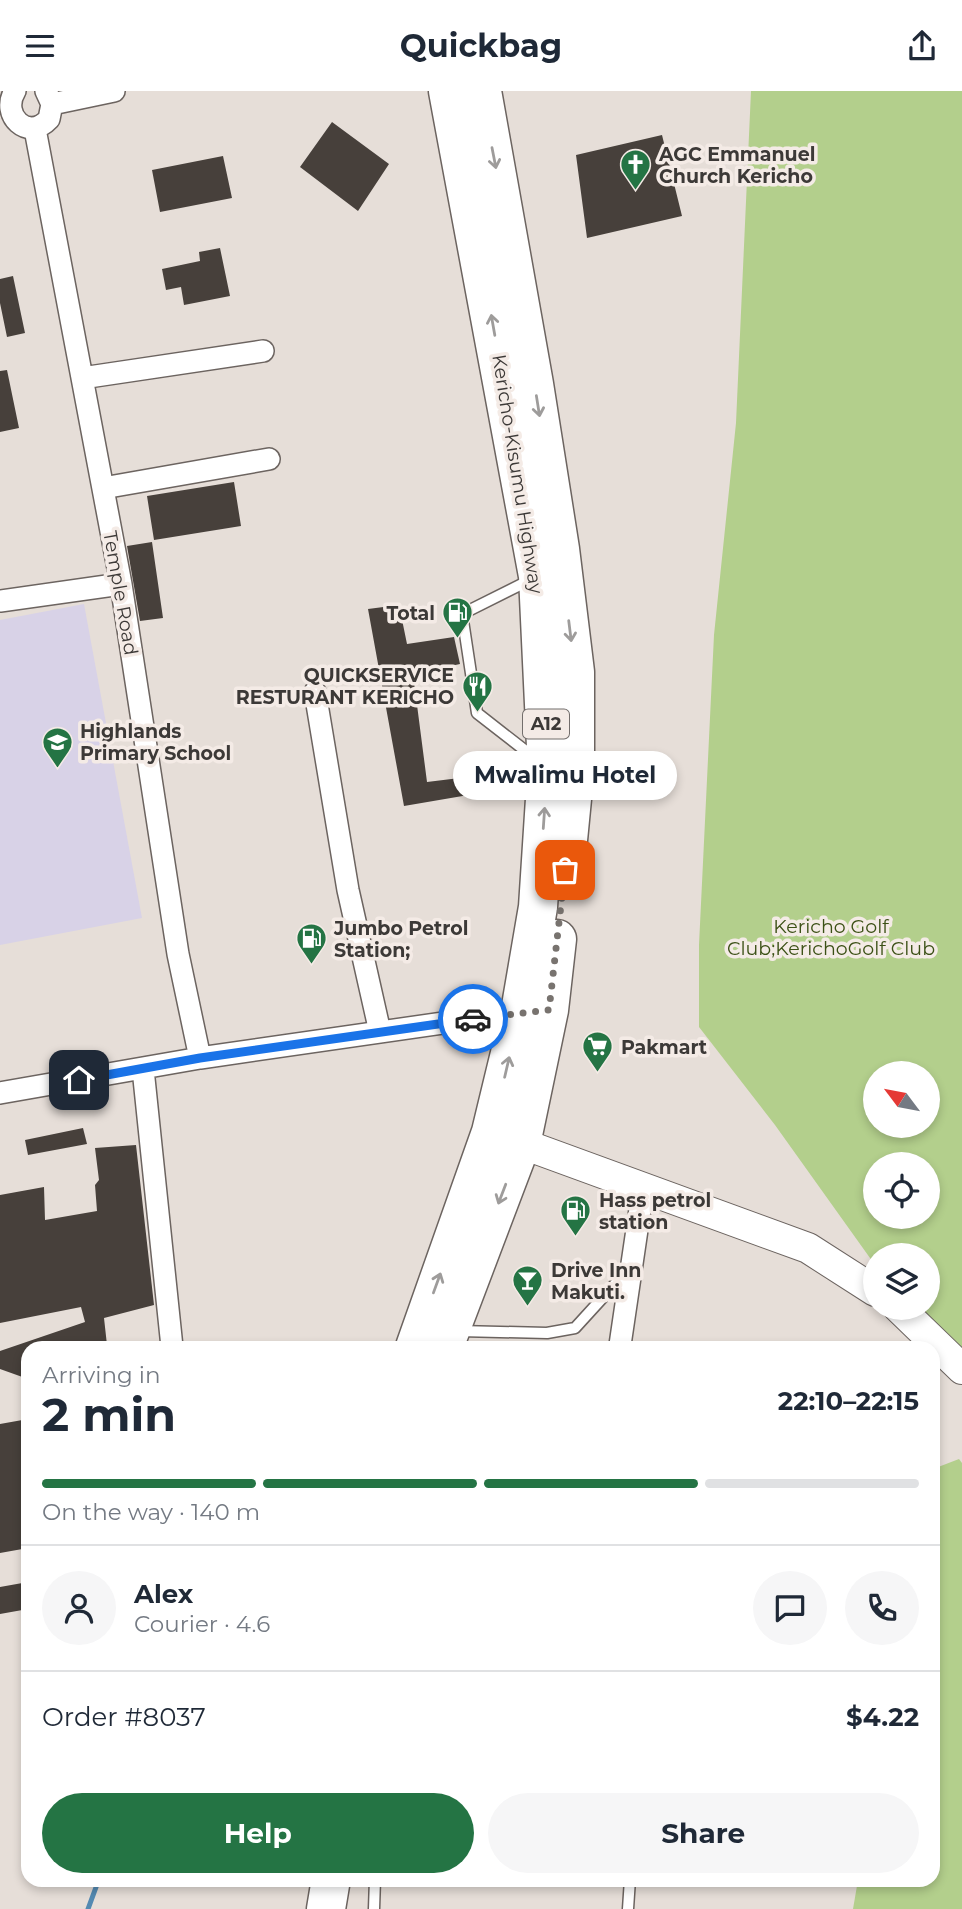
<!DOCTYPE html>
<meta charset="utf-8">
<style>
:root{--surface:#fff;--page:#f6f6f7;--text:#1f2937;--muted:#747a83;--line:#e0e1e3;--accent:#247444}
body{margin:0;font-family:Montserrat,sans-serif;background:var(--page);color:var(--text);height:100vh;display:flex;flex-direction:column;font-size:26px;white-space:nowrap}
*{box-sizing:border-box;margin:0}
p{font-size:23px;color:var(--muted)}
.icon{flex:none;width:38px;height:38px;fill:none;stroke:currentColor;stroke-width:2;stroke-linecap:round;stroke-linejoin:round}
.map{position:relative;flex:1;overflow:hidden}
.drawer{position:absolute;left:21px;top:1250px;width:919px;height:546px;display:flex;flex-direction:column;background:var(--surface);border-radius:21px;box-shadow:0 4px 10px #0003}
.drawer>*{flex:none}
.needle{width:46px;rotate:302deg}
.controls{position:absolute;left:863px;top:970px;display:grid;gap:14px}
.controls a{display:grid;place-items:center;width:77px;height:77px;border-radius:50%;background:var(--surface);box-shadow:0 4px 10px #0003;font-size:35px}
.pin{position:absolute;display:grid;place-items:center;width:60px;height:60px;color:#fff;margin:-30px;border-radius:14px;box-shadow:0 4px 10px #0006}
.courier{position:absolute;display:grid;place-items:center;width:70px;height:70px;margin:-35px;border:5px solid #1a73e8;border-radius:50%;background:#fff;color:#222;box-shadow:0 2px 9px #0007}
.bubble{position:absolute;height:49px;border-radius:24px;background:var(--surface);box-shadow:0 4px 10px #0003;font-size:23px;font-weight:700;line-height:49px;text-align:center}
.summary em{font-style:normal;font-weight:700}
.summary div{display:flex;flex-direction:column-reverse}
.summary{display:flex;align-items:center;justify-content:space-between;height:119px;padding:0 21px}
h1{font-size:46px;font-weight:700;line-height:52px}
.bar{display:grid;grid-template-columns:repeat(4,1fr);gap:10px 7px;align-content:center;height:84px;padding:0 21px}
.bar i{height:9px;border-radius:5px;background:var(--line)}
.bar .current{background:var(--accent)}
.bar p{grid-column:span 4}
.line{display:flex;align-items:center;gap:18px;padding:0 21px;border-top:2px solid var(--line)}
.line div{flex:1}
.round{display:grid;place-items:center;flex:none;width:74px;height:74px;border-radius:37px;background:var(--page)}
.button{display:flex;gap:14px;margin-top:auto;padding:14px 21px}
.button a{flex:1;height:80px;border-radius:42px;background:var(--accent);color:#fff;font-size:28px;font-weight:700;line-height:80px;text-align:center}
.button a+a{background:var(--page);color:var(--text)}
header{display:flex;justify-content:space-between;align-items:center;height:91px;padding:0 21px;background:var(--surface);font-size:32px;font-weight:700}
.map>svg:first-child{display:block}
</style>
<header><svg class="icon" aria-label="menu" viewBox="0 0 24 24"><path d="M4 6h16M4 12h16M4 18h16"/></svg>Quickbag<svg class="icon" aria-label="share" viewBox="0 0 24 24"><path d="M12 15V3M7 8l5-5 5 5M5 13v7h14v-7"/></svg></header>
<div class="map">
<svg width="962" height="1818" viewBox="0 0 962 1818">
<rect width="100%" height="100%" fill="#e6ded8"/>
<!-- education -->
<path fill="#d8d2e7" d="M84,513l58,314 -142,27v-325z"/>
<!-- green -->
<path fill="#b3cf8c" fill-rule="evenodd" d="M751,0h211v1273l-49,-57h15v-52h-53v10l-100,-140 -76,-98v-82l15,-310 22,-212zM875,982h53v52h-53zM875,1073h53v52h-53z
M959,1368l3,4v446h-109l5,-29 75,-1v-410z"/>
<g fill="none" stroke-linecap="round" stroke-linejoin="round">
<!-- stream -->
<path stroke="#548ab2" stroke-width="5" d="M88,1818l11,-30"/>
</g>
<!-- building -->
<path fill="#47403b" d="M332,31l57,42 -31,47 -58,-44z
M662,44l20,81 -95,22 -11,-83z
M223,65l9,42 -72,14 -8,-42z
M220,157l10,48 -46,9 -3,-18 -15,3 -4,-21 38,-8 -1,-9z
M13,185l12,57 -18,4 -7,-34v-24z
M7,279l12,58 -19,4v-61z
M234,391l7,44 -87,14 -7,-44z
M152,451l11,76 -23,3 -13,-75z
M399,514l8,39 47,-7 6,27 -47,10 14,108 57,-7 2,17 -82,14 -36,-197z
M83,1037l4,16 -59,11 -3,-15z
M136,1054l18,160 -50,13 3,27 -79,2v32l-28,-10v-18l85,-29 -4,-15 -81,16v-128l44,-8 1,33 52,-9 -2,-26 4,-5 -4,-32z
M28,1328v129l-28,5v-129z
M28,1491v27l-28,5v-27z"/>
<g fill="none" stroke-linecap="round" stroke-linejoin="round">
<defs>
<path id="lane" d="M532,488l-70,35 15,99 59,46
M459,1240l88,2 28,-5 52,-57
M374,1818l1,-30
M628,1818l2,-30"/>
<path id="street" d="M15,0c-15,24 13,51 34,28l3,-15 -6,-13
M52,13l62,-13
M35,38l86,455 57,370 22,104
M82,287l181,-27
M103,397l166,-29
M0,510l121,-17
M315,601l33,198 32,142
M143,978l29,278
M0,1002l200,-35 326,-47
M620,1254l23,-156"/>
<path id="secondary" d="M501,1045l307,112 67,43
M898,1216l64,62"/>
<path id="highway" d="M482,0l52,293 26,165 15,123v96l-7,72
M415,1256l76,-215 29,-120 18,-105 9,-139 -9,-192 -90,-485
M444,1256l77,-203 28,-134 8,-71
M326,1818l5,-30"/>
</defs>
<!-- lane casing -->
<use href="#lane" stroke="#6c6460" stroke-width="13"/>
<!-- street casing -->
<use href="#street" stroke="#6c6460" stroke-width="24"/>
<!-- secondary casing -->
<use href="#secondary" stroke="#6c6460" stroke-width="32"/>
<!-- highway casing -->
<use href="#highway" stroke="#6c6460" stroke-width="41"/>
<!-- lane -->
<use href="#lane" stroke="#fff" stroke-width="10"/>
<!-- street -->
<use href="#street" stroke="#fff" stroke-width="21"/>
<!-- secondary -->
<use href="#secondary" stroke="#fff" stroke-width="30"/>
<!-- highway -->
<use href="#highway" stroke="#fff" stroke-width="38"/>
</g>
<!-- one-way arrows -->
<defs><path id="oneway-shaft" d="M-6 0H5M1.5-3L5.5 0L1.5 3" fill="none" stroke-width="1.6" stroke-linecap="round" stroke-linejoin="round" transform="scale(1.75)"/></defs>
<g stroke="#9e9c9b">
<use href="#oneway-shaft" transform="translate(494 67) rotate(79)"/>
<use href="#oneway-shaft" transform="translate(493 234) rotate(-100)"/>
<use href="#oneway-shaft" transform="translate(538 315) rotate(81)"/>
<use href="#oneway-shaft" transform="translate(570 540) rotate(83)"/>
<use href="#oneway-shaft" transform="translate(544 727) rotate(-86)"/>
<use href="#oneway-shaft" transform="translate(507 976) rotate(-77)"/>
<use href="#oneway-shaft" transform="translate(502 1103) rotate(111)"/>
<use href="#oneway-shaft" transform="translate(437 1192) rotate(-70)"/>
</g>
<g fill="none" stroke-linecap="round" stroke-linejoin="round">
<!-- done -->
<path stroke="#78736f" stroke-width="7" stroke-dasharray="0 12.6" d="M473,928l76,-9 16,-140"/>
<!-- route -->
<path stroke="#1a73e8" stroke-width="9" d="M79,989l121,-22 273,-39"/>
</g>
<!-- icons -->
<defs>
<symbol id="church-pin" viewBox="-11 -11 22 30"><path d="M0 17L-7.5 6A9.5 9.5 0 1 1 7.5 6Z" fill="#247444" stroke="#f4ebe6"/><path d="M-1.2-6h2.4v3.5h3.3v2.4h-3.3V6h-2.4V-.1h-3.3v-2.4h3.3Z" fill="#fff"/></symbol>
<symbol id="fuel-pin" viewBox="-11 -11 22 30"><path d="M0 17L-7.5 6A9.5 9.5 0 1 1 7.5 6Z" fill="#247444" stroke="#f4ebe6"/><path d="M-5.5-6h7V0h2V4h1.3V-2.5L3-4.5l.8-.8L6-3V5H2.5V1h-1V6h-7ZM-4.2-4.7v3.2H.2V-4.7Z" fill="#fff"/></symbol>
<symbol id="restaurant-pin" viewBox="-11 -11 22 30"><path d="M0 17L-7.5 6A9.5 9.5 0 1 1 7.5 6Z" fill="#247444" stroke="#f4ebe6"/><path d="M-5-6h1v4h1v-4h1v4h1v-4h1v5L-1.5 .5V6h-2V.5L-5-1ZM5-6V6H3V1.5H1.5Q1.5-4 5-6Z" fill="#fff"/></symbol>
<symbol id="school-pin" viewBox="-11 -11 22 30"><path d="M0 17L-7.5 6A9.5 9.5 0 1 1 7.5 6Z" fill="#247444" stroke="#f4ebe6"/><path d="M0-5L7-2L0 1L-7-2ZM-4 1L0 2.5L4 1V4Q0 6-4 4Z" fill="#fff"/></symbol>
<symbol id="supermarket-pin" viewBox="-11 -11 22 30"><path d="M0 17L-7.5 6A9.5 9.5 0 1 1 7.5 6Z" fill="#247444" stroke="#f4ebe6"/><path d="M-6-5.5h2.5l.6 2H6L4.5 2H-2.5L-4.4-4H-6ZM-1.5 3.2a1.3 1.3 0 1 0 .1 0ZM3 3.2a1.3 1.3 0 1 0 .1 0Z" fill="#fff"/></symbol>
<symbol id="bar-pin" viewBox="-11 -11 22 30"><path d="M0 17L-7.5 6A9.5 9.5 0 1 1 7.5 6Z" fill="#247444" stroke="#f4ebe6"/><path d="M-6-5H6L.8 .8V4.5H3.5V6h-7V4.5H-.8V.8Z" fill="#fff"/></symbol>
</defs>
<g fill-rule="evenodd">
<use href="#church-pin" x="618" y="56" width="35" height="47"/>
<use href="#fuel-pin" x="440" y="504" width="35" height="47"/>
<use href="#restaurant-pin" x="460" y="578" width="35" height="47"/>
<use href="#school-pin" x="40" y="634" width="35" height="47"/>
<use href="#fuel-pin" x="294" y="830" width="35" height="47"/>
<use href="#supermarket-pin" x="580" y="938" width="35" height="47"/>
<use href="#fuel-pin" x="558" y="1102" width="35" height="47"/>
<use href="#bar-pin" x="510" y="1172" width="35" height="47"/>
</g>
<g text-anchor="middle" stroke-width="7" stroke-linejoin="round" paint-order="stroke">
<!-- shield labels -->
<rect fill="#f4ebe6" stroke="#736e6c" stroke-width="2" x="523" y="618.5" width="46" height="29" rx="5"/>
<g font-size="18" font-weight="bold" fill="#3c3937">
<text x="546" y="639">A12</text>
</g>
<!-- poi labels -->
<g font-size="19" font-weight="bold" fill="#3c3937" stroke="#f4ebe6" text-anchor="start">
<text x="659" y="70">AGC Emmanuel<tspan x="659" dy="22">Church Kericho</tspan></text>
<text x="435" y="529" text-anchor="end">Total</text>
<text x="454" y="591" text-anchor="end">QUICKSERVICE<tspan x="454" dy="22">RESTURANT KERICHO</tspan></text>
<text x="80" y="647">Highlands<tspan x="80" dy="22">Primary School</tspan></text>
<text x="334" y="844">Jumbo Petrol<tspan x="334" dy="22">Station;</tspan></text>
<text x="621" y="963">Pakmart</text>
<text x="599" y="1116">Hass petrol<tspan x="599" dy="22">station</tspan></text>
<text x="551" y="1186">Drive Inn<tspan x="551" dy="22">Makuti.</tspan></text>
</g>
<!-- street labels -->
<g font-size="19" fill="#3c3937" stroke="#f4ebe6">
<text transform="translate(518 383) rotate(81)" y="7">Kericho-Kisumu Highway</text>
<text transform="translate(121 502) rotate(80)" y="7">Temple Road</text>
</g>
<!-- park labels -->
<g font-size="19" fill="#3b5015" stroke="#f4ebe6">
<text x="831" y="842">Kericho Golf<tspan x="831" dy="22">Club;KerichoGolf Club</tspan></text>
</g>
</g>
</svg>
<div class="controls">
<a><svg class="needle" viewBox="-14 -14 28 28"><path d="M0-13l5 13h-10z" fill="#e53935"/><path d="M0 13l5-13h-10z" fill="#747a83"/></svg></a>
<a><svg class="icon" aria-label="locate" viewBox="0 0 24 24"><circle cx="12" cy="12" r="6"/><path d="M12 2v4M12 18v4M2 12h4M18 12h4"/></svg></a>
<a><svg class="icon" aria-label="layers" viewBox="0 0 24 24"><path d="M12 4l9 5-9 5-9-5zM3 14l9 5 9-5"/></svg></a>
</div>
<div class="pin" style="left:565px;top:779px;background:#ea580c"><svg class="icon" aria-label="bag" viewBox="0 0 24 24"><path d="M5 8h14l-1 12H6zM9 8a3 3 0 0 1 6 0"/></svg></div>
<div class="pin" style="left:79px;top:989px;background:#1f2937"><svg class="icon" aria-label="home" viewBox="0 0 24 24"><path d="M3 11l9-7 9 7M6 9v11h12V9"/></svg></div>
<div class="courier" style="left:473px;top:928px"><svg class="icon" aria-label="car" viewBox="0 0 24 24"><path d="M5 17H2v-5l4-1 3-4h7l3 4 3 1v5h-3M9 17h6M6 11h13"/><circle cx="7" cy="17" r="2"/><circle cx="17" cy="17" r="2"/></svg></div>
<div class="bubble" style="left:453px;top:660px;width:224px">Mwalimu Hotel</div>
<section class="drawer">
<div class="summary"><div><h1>2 min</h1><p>Arriving in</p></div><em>22:10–22:15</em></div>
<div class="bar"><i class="current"></i><i class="current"></i><i class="current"></i><i></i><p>On the way · 140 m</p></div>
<div class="line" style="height:126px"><a class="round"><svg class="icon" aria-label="person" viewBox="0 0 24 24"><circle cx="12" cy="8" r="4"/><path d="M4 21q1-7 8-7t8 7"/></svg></a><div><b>Alex</b><p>Courier · 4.6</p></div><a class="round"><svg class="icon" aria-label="chat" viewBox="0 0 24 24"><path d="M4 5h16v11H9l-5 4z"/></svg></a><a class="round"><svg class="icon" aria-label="phone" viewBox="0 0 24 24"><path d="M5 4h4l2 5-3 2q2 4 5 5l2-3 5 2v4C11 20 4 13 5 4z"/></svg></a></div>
<div class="line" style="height:91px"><div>Order #8037</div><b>$4.22</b></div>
<div class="button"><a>Help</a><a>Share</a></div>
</section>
</div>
